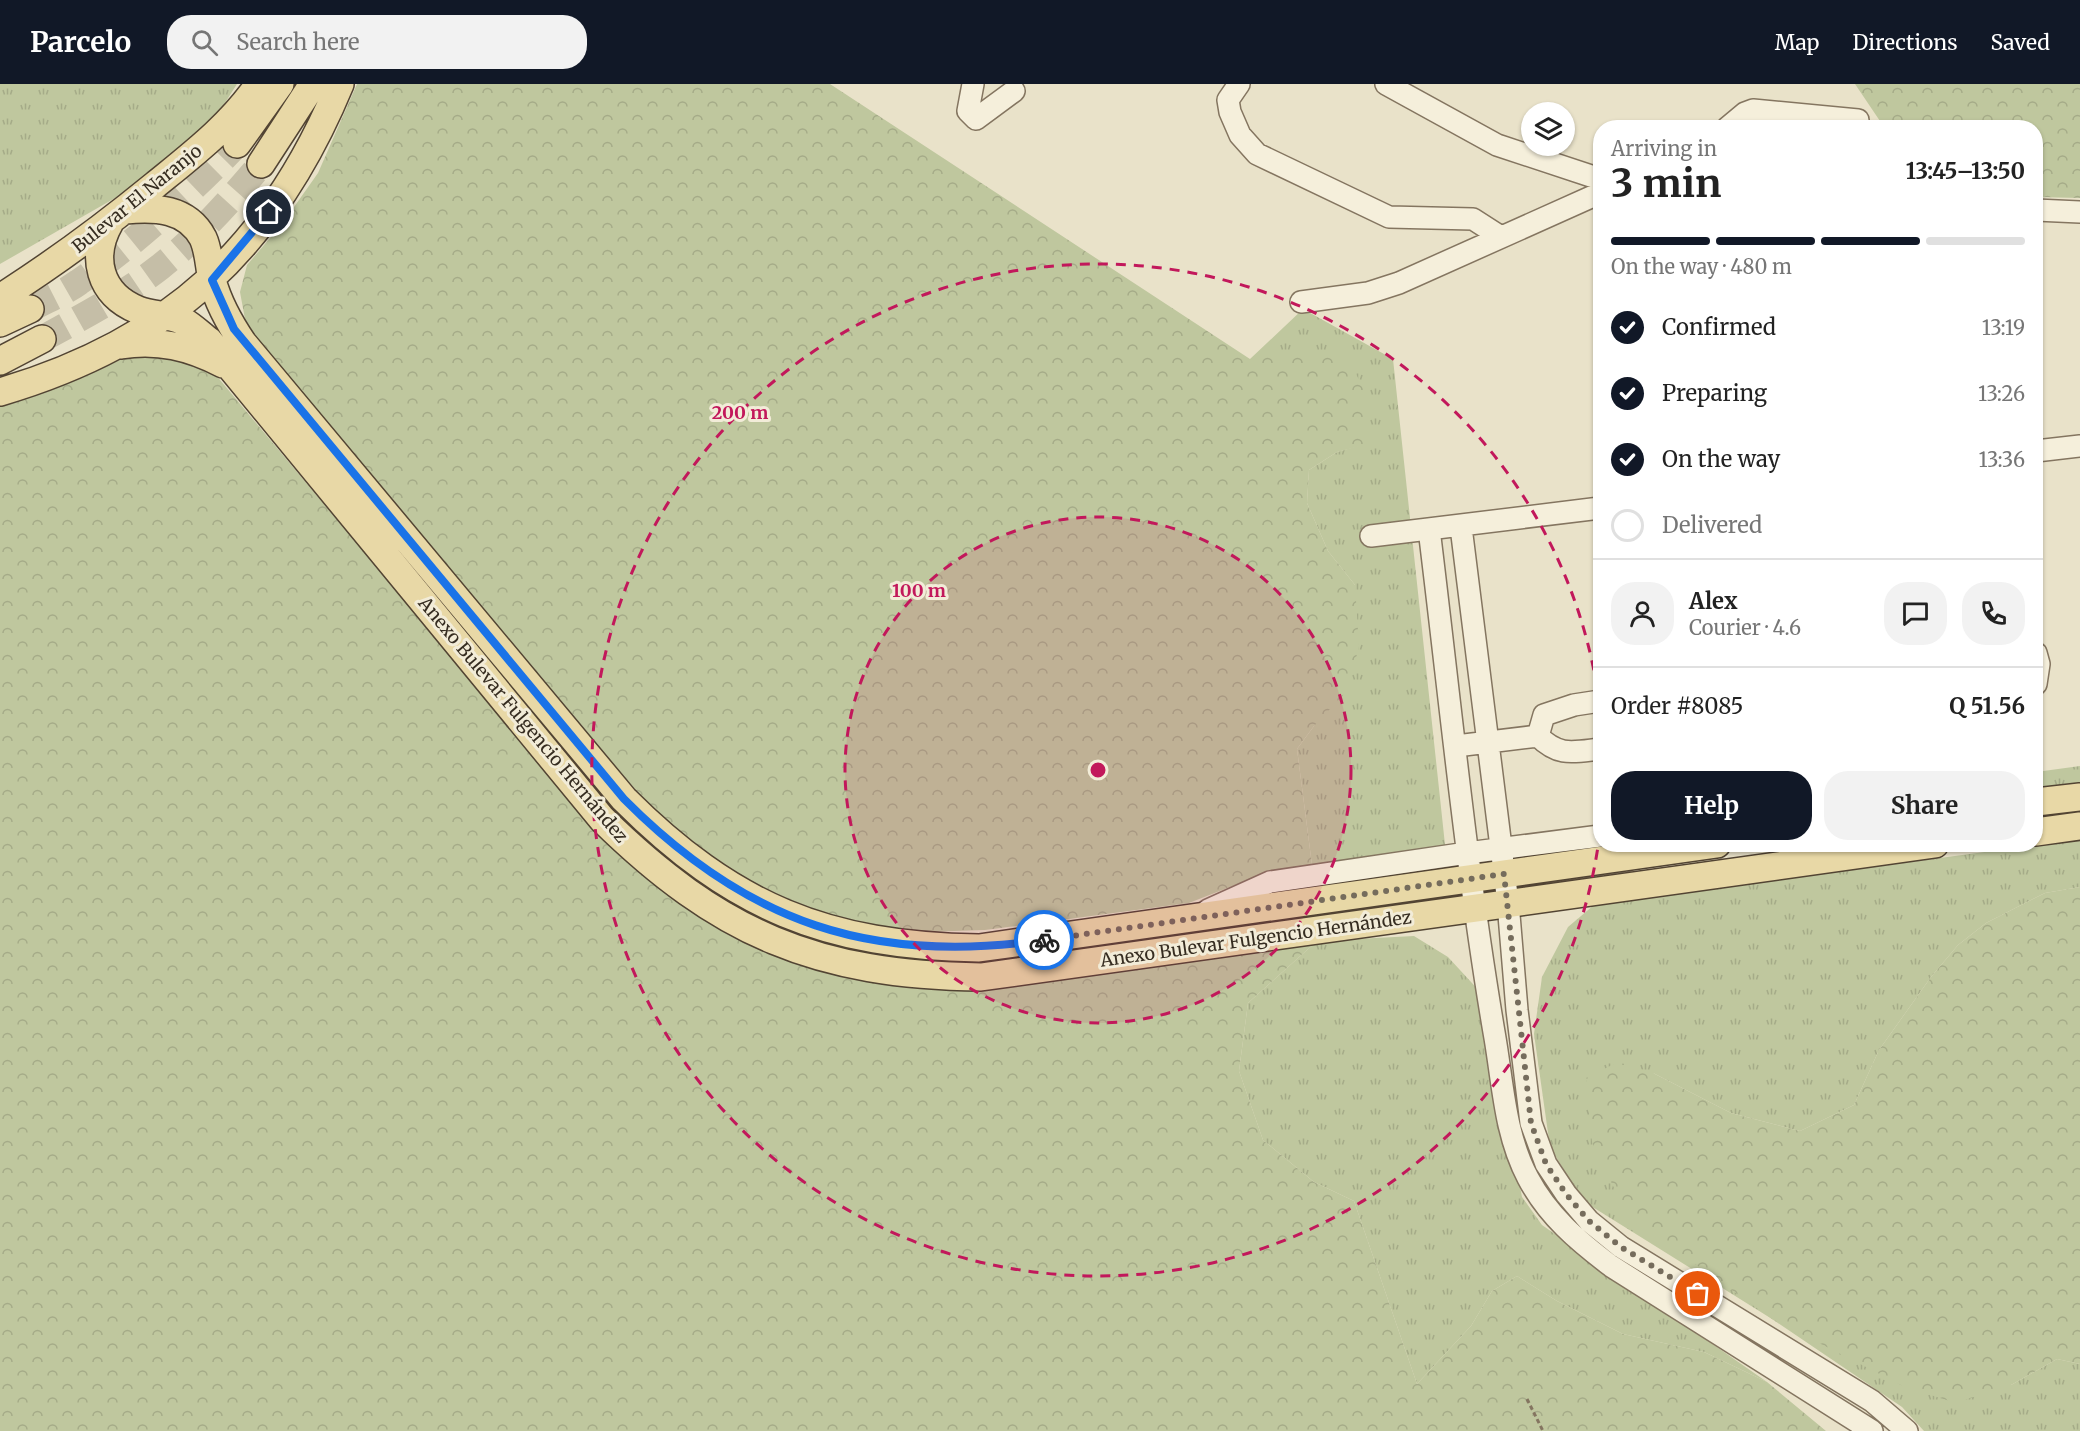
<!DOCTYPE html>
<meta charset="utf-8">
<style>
:root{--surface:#fff;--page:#f2f2f2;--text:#222;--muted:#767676;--line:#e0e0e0;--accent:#111827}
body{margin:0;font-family:Merriweather,serif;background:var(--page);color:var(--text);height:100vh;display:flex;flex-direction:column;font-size:22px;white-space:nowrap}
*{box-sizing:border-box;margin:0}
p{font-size:20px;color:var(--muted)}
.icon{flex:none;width:33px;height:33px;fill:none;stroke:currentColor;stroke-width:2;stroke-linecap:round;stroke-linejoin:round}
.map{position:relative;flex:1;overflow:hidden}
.drawer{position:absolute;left:1593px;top:36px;width:450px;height:732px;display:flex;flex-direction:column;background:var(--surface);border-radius:24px;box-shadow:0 2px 4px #0004}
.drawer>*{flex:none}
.tools{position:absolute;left:1521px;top:18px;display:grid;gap:12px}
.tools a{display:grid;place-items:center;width:54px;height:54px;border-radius:50%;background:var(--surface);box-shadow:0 2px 4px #0004;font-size:30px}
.pin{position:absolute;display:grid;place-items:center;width:51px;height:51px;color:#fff;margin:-26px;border:3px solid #fff;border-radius:50%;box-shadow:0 2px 6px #0007}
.courier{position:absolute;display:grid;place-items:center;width:60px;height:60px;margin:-30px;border:4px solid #1a73e8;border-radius:50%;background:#fff;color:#222;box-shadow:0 2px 8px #0007}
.summary em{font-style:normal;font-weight:700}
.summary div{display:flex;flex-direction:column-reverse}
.summary{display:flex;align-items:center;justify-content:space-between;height:102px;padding:0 18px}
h1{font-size:39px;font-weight:700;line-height:45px}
.bar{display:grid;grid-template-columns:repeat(4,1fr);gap:9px 6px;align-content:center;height:72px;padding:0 18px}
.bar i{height:8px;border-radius:4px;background:var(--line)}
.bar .selected{background:var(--accent)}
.bar p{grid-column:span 4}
.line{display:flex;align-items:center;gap:15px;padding:0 18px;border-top:2px solid var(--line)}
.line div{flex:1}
.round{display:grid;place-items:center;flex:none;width:63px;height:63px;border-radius:24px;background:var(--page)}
ol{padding:0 18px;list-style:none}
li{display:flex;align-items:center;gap:18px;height:66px}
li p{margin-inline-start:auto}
li .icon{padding:6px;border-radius:50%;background:var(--accent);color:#fff;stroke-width:4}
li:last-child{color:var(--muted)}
li i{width:33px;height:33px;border:3px solid var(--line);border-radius:50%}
.cta{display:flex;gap:12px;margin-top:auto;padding:12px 18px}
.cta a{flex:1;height:69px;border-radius:24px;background:var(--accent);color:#fff;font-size:24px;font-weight:700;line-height:69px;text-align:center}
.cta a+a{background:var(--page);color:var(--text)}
header{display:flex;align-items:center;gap:36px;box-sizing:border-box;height:84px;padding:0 30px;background:var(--accent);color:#fff}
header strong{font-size:28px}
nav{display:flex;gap:33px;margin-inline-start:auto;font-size:21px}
.search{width:420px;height:54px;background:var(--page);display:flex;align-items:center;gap:15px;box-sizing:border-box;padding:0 21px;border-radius:24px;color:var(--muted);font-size:22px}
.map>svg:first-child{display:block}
</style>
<header>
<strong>Parcelo</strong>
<div class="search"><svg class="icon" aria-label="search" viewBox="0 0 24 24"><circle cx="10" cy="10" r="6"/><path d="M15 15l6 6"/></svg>Search here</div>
<nav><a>Map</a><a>Directions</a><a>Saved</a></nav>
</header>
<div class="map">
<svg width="2080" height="1347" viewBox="0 0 2080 1347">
<defs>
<pattern id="grass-tufts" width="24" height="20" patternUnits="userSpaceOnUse" patternTransform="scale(1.5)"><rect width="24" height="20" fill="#bfc79e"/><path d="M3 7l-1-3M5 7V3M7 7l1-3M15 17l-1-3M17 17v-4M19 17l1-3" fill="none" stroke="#a5ab88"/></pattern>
<pattern id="forest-crowns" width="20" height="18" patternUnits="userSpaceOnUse" patternTransform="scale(1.5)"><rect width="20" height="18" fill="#bfc79e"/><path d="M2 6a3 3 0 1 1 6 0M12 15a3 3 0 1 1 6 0" fill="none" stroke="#a5ab88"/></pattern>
</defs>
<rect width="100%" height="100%" fill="#e9e2c9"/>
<!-- grass -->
<path fill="url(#grass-tufts)" d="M0,0h237l-23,36 -64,58 -150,86z
M1303,225l90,50 53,495 -134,11 -15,-116 17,-23 41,-141 -27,-34 -21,-48 2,-33 28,-18 28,-8 -115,-85z
M2080,682v22l-44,6v-22z
M2080,755v48l-35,6 -59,30 -28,22 -27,32 -52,73 -25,55 -54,26 -69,-18 -78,-40 358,312 46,-26 23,5v67h-156l-22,-24 -130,-88 -189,-118 -33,-54 -16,-113 8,-57 26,-50 26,-22z
M1414,852l34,21 35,38 39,202 20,28 225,157 -63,-30 -81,-18 -66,-33 -40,-25 -25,15 -21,35 -54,58 -63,-183 -40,-19 -51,-42 -24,-69 9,-68 69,-62z"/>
<!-- forest -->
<path fill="url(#forest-crowns)" d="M357,0h473l420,275 36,-7 57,4c27,35 27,45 22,89l-28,7 -28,18 -2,33 21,48 27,34 4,61 -11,44 -34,36 -17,23 15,116 -77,20 -46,18 -204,27 -61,2 -78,-11 -71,-21 -69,-39 -58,-56 -401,-475 -7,-38 7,-27 35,-41 36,-51z
M1855,0h225v114l-44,-1v-69l-152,-1z
M138,266l67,12 294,351 242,223 98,40 131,10 347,-45 -69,62 -9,68 24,69 51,42 40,19 63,183 54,-58 21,-35 25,-15 40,25 66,33 81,18 63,30 59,49h-1826v-1024l79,-36z
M2080,803v477l-23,-5 -46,26 -55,18 -51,-16 -133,-68 -145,-104 -35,-73 -6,-64 32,-16 35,11 78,40 69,18 54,-26 25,-55 52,-73 27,-32 28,-22 59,-30z"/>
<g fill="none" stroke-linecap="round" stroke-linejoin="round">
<!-- major-tunnel -->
<path stroke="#c5bea7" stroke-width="27" stroke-dasharray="27 14" stroke-linecap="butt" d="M30,225c16,-9 34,-16 49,-27 56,-39 111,-89 158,-138
M42,255c40,-22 82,-44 118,-72 37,-29 71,-67 101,-103"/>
<defs>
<path id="minor" d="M973,0l-5,27 8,8 38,-28
M1239,0l-11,16 2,12 10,23 17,19 132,63 84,2 28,18
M1386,0l111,61 103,34
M1727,44l18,-15 8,-3 105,10
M2036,126l44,2
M1301,218l67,-9 31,-10 201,-90
M2036,367l44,-5
M1461,443l47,376 9,107 14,113 15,41 20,30 23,27 32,26 251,154 35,30
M1429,445c21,170 37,340 66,509 8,47 10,97 33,140 20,38 50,63 83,88l261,165
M1371,452l229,-28
M2036,569l3,11 -3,20
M1538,652l6,-21 30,-10 26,-4
M1456,662l82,-10c21,21 35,16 62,13
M1208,826l62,-28 197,-29 133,-17"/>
<path id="major" d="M237,60l43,-60
M261,80l52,-80
M125,126c30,-3 62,-2 78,28 6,13 6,28 9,42 6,22 18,44 31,63l381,456c108,108 203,147 355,149l738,-104
M110,138c-20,35 -11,72 28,88 14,6 31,4 45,11 9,5 17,13 26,20l393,478c117,115 215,156 379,158l954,-133
M0,214c55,-35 105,-72 155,-113 38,-31 76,-60 104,-101
M0,239l30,-14
M121,261c37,-6 69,2 102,19
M0,277l42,-22
M0,308c170,-50 272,-144 340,-308
M2036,718l44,-5
M2036,748l44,-6"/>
</defs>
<!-- minor casing -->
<use href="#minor" stroke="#847560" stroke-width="24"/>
<!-- major casing -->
<use href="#major" stroke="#524433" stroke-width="30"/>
<!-- path -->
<path stroke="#847560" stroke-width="3" stroke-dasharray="4.5 3" stroke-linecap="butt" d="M1527,1315l16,32"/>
<!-- minor -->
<use href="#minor" stroke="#f5efdb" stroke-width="21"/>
<!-- major -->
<use href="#major" stroke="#e8d8a6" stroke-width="27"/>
</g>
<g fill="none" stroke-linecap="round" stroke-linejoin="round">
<!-- done -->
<path stroke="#756c5c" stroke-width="6" stroke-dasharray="0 10.8" d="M1044,856l460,-66 27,249 15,41 20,30 23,27 32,26 77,47"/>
<!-- route -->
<path stroke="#1a73e8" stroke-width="8" d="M269,128l-57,68 22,49 390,470c123,124 248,166 420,141"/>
</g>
<!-- distance rings -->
<circle cx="1098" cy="686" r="253" fill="#c2185b" fill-opacity=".12"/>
<g fill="none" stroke="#c2185b" stroke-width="3" stroke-dasharray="10 8">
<circle cx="1098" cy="686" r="253"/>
<path d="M1600 748A506 506 0 1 1 1600 624"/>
</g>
<g text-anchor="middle" stroke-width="6" stroke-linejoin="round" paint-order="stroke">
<!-- street labels -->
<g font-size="18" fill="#362d21" stroke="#f2ecd8">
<text transform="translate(137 115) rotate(-39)" y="6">Bulevar El Naranjo</text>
<text transform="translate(523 636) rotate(50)" y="6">Anexo Bulevar Fulgencio Hernández</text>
<text transform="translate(1256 855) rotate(-8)" y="6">Anexo Bulevar Fulgencio Hernández</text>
</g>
</g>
<circle cx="1098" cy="686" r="9" fill="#c2185b" stroke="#f2ecd8" stroke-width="3"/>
<g font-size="18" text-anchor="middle" font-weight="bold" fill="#c2185b" stroke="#f2ecd8" stroke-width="6" stroke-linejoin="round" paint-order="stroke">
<text x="740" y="335">200 m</text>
<text x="919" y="513">100 m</text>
</g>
</svg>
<div class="tools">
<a><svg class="icon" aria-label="layers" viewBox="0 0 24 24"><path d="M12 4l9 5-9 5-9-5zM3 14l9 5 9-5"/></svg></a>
</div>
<div class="pin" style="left:1698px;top:1210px;background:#ea580c"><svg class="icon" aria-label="bag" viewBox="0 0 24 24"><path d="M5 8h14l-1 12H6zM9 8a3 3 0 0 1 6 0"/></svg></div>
<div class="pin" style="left:269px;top:128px;background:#1f2937"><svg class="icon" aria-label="home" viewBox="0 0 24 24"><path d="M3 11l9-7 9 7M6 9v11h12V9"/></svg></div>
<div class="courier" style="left:1044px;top:856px"><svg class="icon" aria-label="bike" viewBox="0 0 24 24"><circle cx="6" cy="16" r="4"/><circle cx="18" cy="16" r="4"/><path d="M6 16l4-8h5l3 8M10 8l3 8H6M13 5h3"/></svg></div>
<section class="drawer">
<div class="summary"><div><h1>3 min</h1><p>Arriving in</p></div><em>13:45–13:50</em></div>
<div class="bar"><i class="selected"></i><i class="selected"></i><i class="selected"></i><i></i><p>On the way · 480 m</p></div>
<ol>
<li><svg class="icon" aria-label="check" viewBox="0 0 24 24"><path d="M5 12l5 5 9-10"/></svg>Confirmed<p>13:19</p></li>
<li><svg class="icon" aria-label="check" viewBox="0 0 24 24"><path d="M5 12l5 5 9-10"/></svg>Preparing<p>13:26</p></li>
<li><svg class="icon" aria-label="check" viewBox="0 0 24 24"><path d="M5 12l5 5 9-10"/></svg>On the way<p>13:36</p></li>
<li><i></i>Delivered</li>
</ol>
<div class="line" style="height:108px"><a class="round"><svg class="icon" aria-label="person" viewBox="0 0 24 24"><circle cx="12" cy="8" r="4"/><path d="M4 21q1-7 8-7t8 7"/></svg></a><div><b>Alex</b><p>Courier · 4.6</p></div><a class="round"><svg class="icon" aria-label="chat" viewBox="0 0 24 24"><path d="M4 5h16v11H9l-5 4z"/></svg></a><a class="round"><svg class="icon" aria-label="phone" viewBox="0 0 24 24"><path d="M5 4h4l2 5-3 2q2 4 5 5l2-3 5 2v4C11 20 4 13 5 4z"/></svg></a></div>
<div class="line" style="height:78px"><div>Order #8085</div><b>Q 51.56</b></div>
<div class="cta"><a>Help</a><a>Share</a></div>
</section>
</div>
